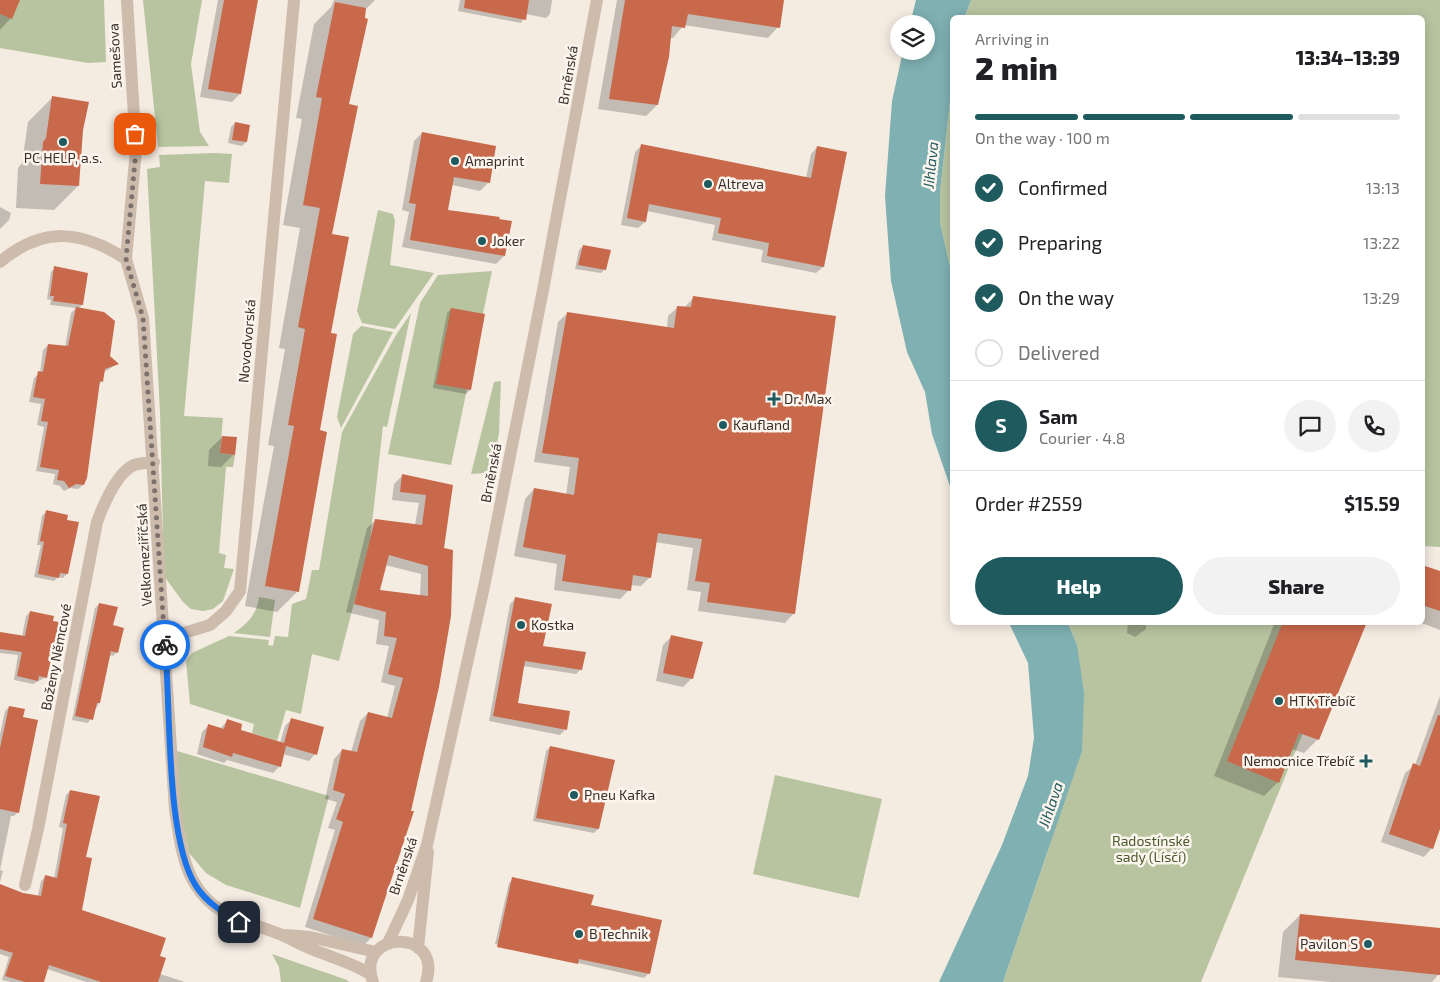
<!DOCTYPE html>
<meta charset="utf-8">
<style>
:root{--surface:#fff;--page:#f2f2f2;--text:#202124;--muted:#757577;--line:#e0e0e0;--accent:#1f5a5e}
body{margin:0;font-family:"Exo 2",sans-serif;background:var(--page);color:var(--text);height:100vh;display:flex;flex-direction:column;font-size:19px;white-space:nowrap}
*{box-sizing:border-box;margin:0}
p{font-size:16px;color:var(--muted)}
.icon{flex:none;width:28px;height:28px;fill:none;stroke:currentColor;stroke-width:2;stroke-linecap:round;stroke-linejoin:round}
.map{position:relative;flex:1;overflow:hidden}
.panel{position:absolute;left:950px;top:15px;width:475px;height:610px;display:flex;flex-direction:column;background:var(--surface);border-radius:8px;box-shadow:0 2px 12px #0003}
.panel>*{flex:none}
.controls{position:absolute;left:890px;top:15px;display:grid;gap:10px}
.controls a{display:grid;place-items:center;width:45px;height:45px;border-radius:50%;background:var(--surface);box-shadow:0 2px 12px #0003;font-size:25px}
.pin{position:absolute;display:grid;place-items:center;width:42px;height:42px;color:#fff;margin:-21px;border-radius:10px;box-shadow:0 2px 8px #0006}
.courier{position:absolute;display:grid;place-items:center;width:50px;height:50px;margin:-25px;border:4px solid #1a73e8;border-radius:50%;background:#fff;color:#222;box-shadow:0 1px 6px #0007}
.headline em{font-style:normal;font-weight:800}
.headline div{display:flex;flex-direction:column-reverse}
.headline{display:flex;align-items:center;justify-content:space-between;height:85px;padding:0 25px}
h1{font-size:32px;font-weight:800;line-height:38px}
.bar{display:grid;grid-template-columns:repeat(4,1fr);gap:8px 5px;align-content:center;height:60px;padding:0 25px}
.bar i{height:6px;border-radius:4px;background:var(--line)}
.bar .selected{background:var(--accent)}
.bar p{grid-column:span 4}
.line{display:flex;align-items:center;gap:12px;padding:0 25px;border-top:1px solid var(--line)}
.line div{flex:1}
.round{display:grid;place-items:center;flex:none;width:52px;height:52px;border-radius:26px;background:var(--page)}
ol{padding:0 25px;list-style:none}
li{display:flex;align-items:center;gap:15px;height:55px}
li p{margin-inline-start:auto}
li .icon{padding:5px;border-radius:50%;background:var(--accent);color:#fff;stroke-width:4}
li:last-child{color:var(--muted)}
li i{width:28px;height:28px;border:2px solid var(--line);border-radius:50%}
.primary-button{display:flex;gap:10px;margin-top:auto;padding:10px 25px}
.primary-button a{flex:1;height:58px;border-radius:30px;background:var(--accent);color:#fff;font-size:20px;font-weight:800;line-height:58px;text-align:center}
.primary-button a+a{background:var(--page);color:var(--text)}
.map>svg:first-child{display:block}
</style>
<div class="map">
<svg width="1440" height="982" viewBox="0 0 1440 982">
<rect width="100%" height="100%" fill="#f4ebe1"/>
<!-- green -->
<path fill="#b8c4a0" d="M0,0h104l2,62 -18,1 -88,-15z
M143,0h59l-11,64 9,68 9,14 -51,1z
M971,0h469v547l-18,-1v-528h-457z
M952,84v191l-12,-52v-31z
M215,153l17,1 -3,29 -24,-2 -21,235 39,2 -3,35 15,2 -2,12h-7l-7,86 7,2 -2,13 10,1 -11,32 -10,8 -10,2 -12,-2 -8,-7 -19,-26 -4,-164 -13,-243 13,-2 -1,-12z
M378,210l15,4 2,7 -5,44 44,8 -39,56 -33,-6 -5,-12z
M492,271l-41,194 -63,-11 32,-151 18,-28z
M411,313l-24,114 -4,-1 -13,115 -31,120 -27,-7 -11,60 -15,-4 -9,31 -25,-8 2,-9 -64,-20 -4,-43 6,-8 37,-17 40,4 -1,5 5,1 2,-10 13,1 4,-33 14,-5 6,-29h7l23,-138 54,-97z
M361,326l32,6 -52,96 -4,-11 16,-83z
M501,381l-2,52 -6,34 -8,6 -14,1 23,-92z
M259,597l16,3 -5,37 -36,-4c14,-10 23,-19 25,-36z
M1068,623h280l-147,359h-198l46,-134 28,-203z
M177,751l152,45 -29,112 -74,-23 -20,-12 -17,-20 -11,-51z
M775,775l107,24 -23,99 -106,-24z
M272,954l75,26 2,2h-68l-2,-15z"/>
<!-- water -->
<path fill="#7fb0b2" d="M916,0h55l-6,17 -13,1v66l-12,108v31l12,52v217l-20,-58 -7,-42 -18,-40 -16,-71 -6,-85 7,-95 11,-50h23v-27h-16z
M1009,623h59l9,22 7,48 -2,58 -79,231h-64l63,-137 26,-69 6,-38 -6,-75z"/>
<!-- shadow -->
<path fill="#0003" fill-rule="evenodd" d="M0,0h19l-8,18 -11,12z
M218,0h39l-17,94 -8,8 -32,-5z
M334,0h41l-10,10 -17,95 -18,130v99l-32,257 -21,21 -32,-6 29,-160 -6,-1 17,-96 -6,-1 21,-120 -17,-3 19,-106 -6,-1 18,-94 17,-17z
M460,0h92l-2,14 -4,4 -20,-4 -5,9 -63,-12z
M617,0h166l-5,27 -10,11 -84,-13 -11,13h-4l-12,67 -11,11 -48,-7z
M52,98l26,88 -24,24 -38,-2 2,-40 4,-5 6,-41z
M235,123l14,3 -3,16 -4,4 -14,-3 3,-16z
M422,133l66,50 -8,8 -28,-6 -5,26 57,45 -8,8 -94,-17 7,-35 -7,-2 12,-69z
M642,145l164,33 5,-24 6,-7 6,120 -7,6 -55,-11 2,-12 -51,-10 3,-15 -68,-14 -2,11 -7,6 -17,-3 14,-73z
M0,207l11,6 -2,7 -9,9z
M583,246l22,23 -4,4 -26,-4 4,-19z
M55,268l27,37 -4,4 31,47 8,8 -13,8 -2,9 -3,4 -16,100 -5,4 -8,-1 -6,3 -4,-5 -7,-2 2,-10 -19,-3 8,-44 -7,-2 4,-21 -12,-2 5,-24 6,-5 3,-23 5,-5 17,2 6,-34 5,-5 -26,-3 1,-5 -4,-1 4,-27z
M694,297l100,316 -9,10 -87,-12 3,-19 -14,-2 6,-42 -38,-6 -5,35 -9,9 -11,-1 -1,5 -9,9 -66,-9 3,-26 -43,-8 11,-57 9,-10 32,6 4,-28 -36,-5 24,-140 10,-9 99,15 1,-12 10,-9 6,1z
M451,309l19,81 -4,4 -33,-6 14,-75z
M222,437l12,17 -13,13 -13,-1 1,-16z
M402,476l49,10 -42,326h3l-41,126 -8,8 -58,-19 30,-97 -7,-2 9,-26 -12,-3 9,-40 8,-9 9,2 9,-31 8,-8 19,5 8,-32 -14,-4 8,-36 -13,-2 3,-24 -33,-8 21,-84 9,-8 39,5 4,-22 -27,-3 2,-16zM385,565l36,9 -1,22 -42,-5z
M46,512l21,62 -4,4 -5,-1 -4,4 -20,-4 7,-32h-4l5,-29z
M1422,566l18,6v58l-21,-8h3z
M515,599l27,48 39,22 -5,5 -53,-8 -6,38 48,26 -5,5 -71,-14 21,-117z
M99,604l13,22 5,26 -4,4 -4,-1 -10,48 -11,20 -16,-3 23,-112z
M30,612l16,65 -13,7 -19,-4 4,-25 -18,-2v-20l22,4 4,-21z
M1128,622h18v7l-11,8 -8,-4z
M1275,622h91l-48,117 -14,14 -13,-4 -13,33 -14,14 -50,-20z
M671,637l21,41 -9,9 -27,-6 7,-36z
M1440,696v129l-8,23 -8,9 -43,-15 24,-69 10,-8z
M9,707l9,105 -4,4h-3l-11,54 3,1 -3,11v-148l5,-23z
M292,719l23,35 -6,7 -26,-7 -3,12 -7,7 -46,-13 -3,3 -27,-9 5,-22 7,-7 11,4 7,-8 12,10 41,12 5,-17z
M550,747l48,82 -4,4 -61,-12 13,-70z
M70,791l15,67 -5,53 78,46 2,17 25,8h-99l-39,-13 -4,13h-32l-9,-2 7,-23 -9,-3v-69l22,9 16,2 3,-15 4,-4 9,2 9,-51 -4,-1 7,-32z
M513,879l77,26 70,16 -12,53 -4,4 -149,-34 14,-61z
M1300,915l140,14 -1,45 -7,8h-101l-53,-5 5,-45z"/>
<!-- building -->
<path fill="#c8694b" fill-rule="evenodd" d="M0,0h20l-8,19 -12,-5z
M224,0h34l-17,94 -33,-5z
M465,0h64l-3,20 -62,-12z
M625,0h159l-4,28 -92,-14 -3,14 -13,-2 -3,31 -11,48 -49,-6z
M335,2l31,6 -1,10 3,1 -19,85 9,2 -26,128 17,3 -18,96 6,1 -17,96 7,2 -28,160 -34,-6 29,-160 -6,-1 17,-96 -7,-2 22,-119 -17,-3 19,-107 -6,-1z
M52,96l37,6 -6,28 -4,56 -39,-2 3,-42 3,-4z
M235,122l15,3 -3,17 -15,-2z
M422,132l74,14 -6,37 -36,-6 -6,33 52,7 -1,2 13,2 -7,35 -95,-16 6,-36 -7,-1z
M641,144l170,34 6,-32 30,6 -23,115 -57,-11 2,-13 -51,-10 3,-15 -72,-14 -3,18 -19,-4z
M583,245l28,5 -5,20 -28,-5z
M54,266l34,7 -5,32 -30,-4 1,-5h-4z
M693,296l143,20 -41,298 -88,-12 3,-19 -15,-2 7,-42 -44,-6 -7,45 -18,-3 -2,16 -69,-10 4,-26 -43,-8 11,-59 40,7 5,-37 -37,-5 25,-141 107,16 3,-22 14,1z
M76,307l28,5 11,9 -5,35 9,8 -14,5 -2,13 -3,-1 -13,97 -3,7 -8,-1 -7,4 -5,-7 -7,-1 2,-10 -19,-3 8,-45 -7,-1 4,-22 -12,-2 5,-26 5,1 5,-28 20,2z
M451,308l34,6 -14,76 -35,-6z
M222,436l15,1 -2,18 -15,-2z
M402,474l51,11 -9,63 9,2 -2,66 -12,71 -28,124h3l-42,127 -59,-19 30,-97 -7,-3 9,-25 -12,-4 9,-41 15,3 11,-40 24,6 11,-40 -15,-4 9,-36 -13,-2 2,-24 -32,-8 21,-85 47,6 4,-30 -26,-3zM389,555l39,11v30l-48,-6z
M46,510l22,5 -1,5 12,2 -11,52 -8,-1 -1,5 -21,-4 6,-32 -4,-1z
M1422,565l18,6v40l-18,-6z
M515,597l37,7 -9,42 43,6 -4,18 -57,-9 -7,42 52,8 -3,19 -74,-14z
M99,603l19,4 -5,18 11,3 -6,25 -7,-2 -11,52h-3l-4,17 -18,-4z
M30,611l24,5 -1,5 6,1 -12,56 -8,-2 -1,5 -21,-5 5,-24 -22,-3v-17l25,4z
M1283,622h84l-48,118 -20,-7 -20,50 -52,-22z
M671,635l32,7 -10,37 -30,-6z
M9,706l16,3 -2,8 15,3 -19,93 -19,-4v-61z
M1438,715h2v114l-7,20 -44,-15 24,-71 7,3z
M291,718l33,9 -7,28 -31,-9 -5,21 -48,-14 -1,4 -29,-10 5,-23 16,5 3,-10 15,5 -1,6 43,13z
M550,746l65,14 -16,69 -63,-11z
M70,790l30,6 -14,61 6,1 -10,52 84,28 -6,18 6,2 -8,24h-57l-52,-17 -5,17h-19l-20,-6 8,-23 -13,-4v-65l23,9 18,3 4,-21 12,3 10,-54 -4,-1z
M512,877l82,18 -3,10 71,15 -12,54 -71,-15 -1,5 -81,-17z
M1300,914l140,14v47l-145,-15z"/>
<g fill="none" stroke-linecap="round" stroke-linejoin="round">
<!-- minor -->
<path stroke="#cdbbac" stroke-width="12" d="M127,0l9,150 -10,109 17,59 32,492c4,25 7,53 20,74 21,35 54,37 87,51 11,5 21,11 32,15 19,8 39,13 56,24
M0,262c43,-36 81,-32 126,-3
M164,639l46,-14 16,-14 14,-20 54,-591
M25,885l13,-56 59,-307c6,-16 19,-49 37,-57 6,-2 13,-2 20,-3
M286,935l24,2 66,15"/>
<!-- tertiary -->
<path stroke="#cdbbac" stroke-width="12" d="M388,943l20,-43 19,-55 58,-263 58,-292 54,-290
M418,948l10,-96
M373,982c-19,-52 71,-55 53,0"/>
</g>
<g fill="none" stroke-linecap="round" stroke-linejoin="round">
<!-- done -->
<path stroke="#7c716b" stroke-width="5" stroke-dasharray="0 9" d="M135,134l1,16 -10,109 17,59 22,327"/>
<!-- route -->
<path stroke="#1a73e8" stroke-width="6" d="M165,645c6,60 0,193 31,241 10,16 26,26 43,36"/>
</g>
<!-- markers -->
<g fill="#1f5a5e" stroke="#fbf5ee" stroke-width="2">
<circle cx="63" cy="142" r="5"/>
<circle cx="455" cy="161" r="5"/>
<circle cx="708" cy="184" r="5"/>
<circle cx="482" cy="241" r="5"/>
<path d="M771.5 391.5h5v5h5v5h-5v5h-5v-5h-5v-5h5z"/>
<circle cx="723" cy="425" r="5"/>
<circle cx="521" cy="625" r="5"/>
<circle cx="1279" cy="701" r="5"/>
<path d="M1363.5 753.5h5v5h5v5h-5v5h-5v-5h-5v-5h5z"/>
<circle cx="574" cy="795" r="5"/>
<circle cx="579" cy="934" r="5"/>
<circle cx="1368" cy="944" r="5"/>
</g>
<g text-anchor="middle" stroke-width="5" stroke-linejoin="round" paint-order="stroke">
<!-- street labels -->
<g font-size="14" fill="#3b302b" stroke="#fbf5ee">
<text transform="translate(115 56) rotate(-93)" y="5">Samešova</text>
<text transform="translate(568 75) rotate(-80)" y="5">Brněnská</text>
<text transform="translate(247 341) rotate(-85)" y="5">Novodvorská</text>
<text transform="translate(491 473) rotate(-79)" y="5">Brněnská</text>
<text transform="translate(144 555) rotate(-93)" y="5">Velkomeziříčská</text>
<text transform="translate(56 657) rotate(-79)" y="5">Boženy Němcové</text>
<text transform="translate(403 866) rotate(-71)" y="5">Brněnská</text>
</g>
<!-- poi labels -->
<g font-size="14" fill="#3b302b" stroke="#fbf5ee" text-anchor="start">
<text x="63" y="163" text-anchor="middle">PC HELP, a.s.</text>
<text x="465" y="166">Amaprint</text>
<text x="718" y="189">Altreva</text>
<text x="492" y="246">Joker</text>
<text x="784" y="404">Dr. Max</text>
<text x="733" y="430">Kaufland</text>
<text x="531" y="630">Kostka</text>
<text x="1289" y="706">HTK Třebíč</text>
<text x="1355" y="766" text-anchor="end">Nemocnice Třebíč</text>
<text x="584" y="800">Pneu Kafka</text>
<text x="589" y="939">B Technik</text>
<text x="1358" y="949" text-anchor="end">Pavilon S</text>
</g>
<!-- park labels -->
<g font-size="14" fill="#4a5a2e" stroke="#fbf5ee">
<text x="1151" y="846">Radostínské<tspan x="1151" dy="16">sady (Lísčí)</tspan></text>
</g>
<!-- water labels -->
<g font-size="15" font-style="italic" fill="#1f5a5e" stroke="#fbf5ee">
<text transform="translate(931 165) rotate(-84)" y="5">Jihlava</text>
<text transform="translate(1051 805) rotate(-71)" y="5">Jihlava</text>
</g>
</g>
</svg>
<div class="controls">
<a><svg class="icon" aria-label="layers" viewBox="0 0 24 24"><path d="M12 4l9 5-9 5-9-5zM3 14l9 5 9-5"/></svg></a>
</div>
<div class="pin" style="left:135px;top:134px;background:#ea580c"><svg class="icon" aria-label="bag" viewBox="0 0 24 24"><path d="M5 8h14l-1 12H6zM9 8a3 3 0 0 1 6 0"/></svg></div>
<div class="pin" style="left:239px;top:922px;background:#1f2937"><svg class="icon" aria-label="home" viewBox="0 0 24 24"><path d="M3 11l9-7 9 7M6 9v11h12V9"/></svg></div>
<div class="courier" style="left:165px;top:645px"><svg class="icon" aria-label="bike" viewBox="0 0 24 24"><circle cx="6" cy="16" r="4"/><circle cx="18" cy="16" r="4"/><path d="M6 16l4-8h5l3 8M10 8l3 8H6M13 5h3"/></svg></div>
<section class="panel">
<div class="headline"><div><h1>2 min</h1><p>Arriving in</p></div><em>13:34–13:39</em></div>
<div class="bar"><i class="selected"></i><i class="selected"></i><i class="selected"></i><i></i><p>On the way · 100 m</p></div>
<ol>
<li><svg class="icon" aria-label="check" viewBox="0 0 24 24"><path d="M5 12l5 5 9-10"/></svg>Confirmed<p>13:13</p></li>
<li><svg class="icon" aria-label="check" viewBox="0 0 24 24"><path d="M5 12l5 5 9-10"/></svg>Preparing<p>13:22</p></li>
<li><svg class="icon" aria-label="check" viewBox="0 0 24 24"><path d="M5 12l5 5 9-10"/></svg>On the way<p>13:29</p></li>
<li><i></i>Delivered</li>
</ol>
<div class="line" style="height:90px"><b class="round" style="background:var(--accent);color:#fff">S</b><div><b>Sam</b><p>Courier · 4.8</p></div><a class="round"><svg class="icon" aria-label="chat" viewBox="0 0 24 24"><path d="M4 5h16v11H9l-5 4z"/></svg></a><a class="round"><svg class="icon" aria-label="phone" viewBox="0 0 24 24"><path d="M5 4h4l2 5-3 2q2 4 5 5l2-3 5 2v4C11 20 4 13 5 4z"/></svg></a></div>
<div class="line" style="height:65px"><div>Order #2559</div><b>$15.59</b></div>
<div class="primary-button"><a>Help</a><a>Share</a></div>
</section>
</div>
